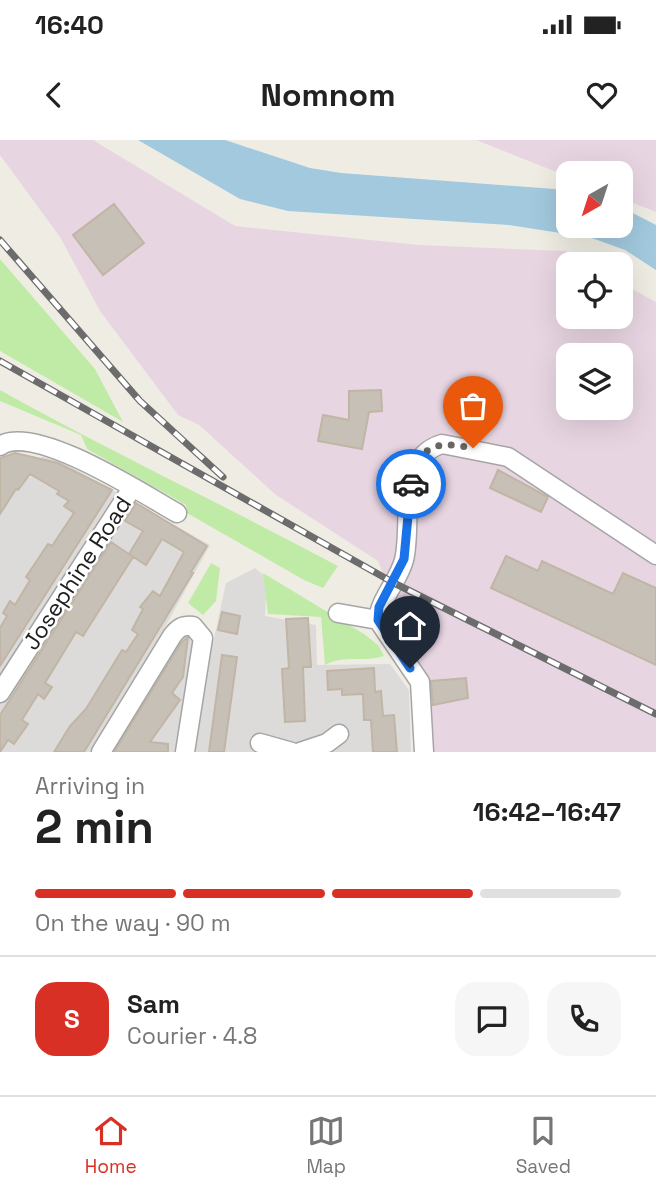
<!DOCTYPE html>
<meta charset="utf-8">
<style>
:root{--surface:#fff;--page:#f6f6f6;--text:#222;--muted:#767676;--line:#e0e0e0;--accent:#d93025}
body{margin:0;font-family:"Space Grotesk",sans-serif;background:var(--page);color:var(--text);height:100vh;display:flex;flex-direction:column;font-size:26px;white-space:nowrap}
*{box-sizing:border-box;margin:0}
p{font-size:23px;color:var(--muted)}
.icon{flex:none;width:38px;height:38px;fill:none;stroke:currentColor;stroke-width:2;stroke-linecap:round;stroke-linejoin:round}
.map{position:relative;height:612px;overflow:hidden}
.panel{display:flex;flex-direction:column;background:var(--surface);flex:1}
.panel>*{flex:none}
.needle{width:46px;rotate:219deg}
.tools{position:absolute;left:556px;top:21px;display:grid;gap:14px}
.tools a{display:grid;place-items:center;width:77px;height:77px;border-radius:14px;background:var(--surface);box-shadow:0 7px 28px #0002;font-size:35px}
.pin{position:absolute;display:grid;place-items:center;width:60px;height:60px;color:#fff;margin:-72px -30px;border-radius:50% 50% 50% 0;rotate:-45deg;box-shadow:0 0 7px #0007}
.pin .icon{rotate:45deg}
.courier{position:absolute;display:grid;place-items:center;width:70px;height:70px;margin:-35px;border:5px solid #1a73e8;border-radius:50%;background:#fff;color:#222;box-shadow:0 2px 9px #0007}
.headline em{font-style:normal;font-weight:600}
.headline div{display:flex;flex-direction:column-reverse}
.headline{display:flex;align-items:center;justify-content:space-between;height:119px;padding:0 35px}
h1{font-size:46px;font-weight:600;line-height:52px}
.bar{display:grid;grid-template-columns:repeat(4,1fr);gap:10px 7px;align-content:center;height:84px;padding:0 35px}
.bar i{height:9px;border-radius:5px;background:var(--line)}
.bar .active{background:var(--accent)}
.bar p{grid-column:span 4}
.line{display:flex;align-items:center;gap:18px;padding:0 35px;border-top:2px solid var(--line)}
.line div{flex:1}
.round{display:grid;place-items:center;flex:none;width:74px;height:74px;border-radius:21px;background:var(--page)}
.status{display:flex;justify-content:space-between;align-items:center;height:49px;padding:0 35px;background:var(--surface);direction:ltr}
.status svg{height:19px;fill:currentColor}
header{display:flex;justify-content:space-between;align-items:center;height:91px;padding:0 35px;background:var(--surface);font-size:32px;font-weight:600}
.tabs{display:flex;justify-content:space-around;align-items:center;height:98px;border-top:2px solid var(--line);background:var(--surface);font-size:19px;color:var(--muted)}
.tabs a{display:grid;justify-items:center;gap:4px}
.tabs .active{color:var(--accent)}
.map>svg:first-child{display:block}
</style>
<div class="status"><b>16:40</b><svg viewBox="0 0 49 12"><path d="M0 12V9h3v3zM5 12V6h3v6zM10 12V3h3v9zM15 12V0h3v12zM26 1h20v11H26zM47 4h2v5h-2z"/></svg></div>
<header><svg class="icon" aria-label="back" viewBox="0 0 24 24"><path d="M15 5l-7 7 7 7"/></svg>Nomnom<svg class="icon" aria-label="heart" viewBox="0 0 24 24"><path d="M12 20l-8-8c-3-5 5-10 8-4 3-6 11-1 8 4z"/></svg></header>
<div class="map">
<svg width="656" height="612" viewBox="0 0 656 612">
<rect width="100%" height="100%" fill="#efede3"/>
<!-- residential -->
<path fill="#dcdbda" d="M42,317l15,2 153,86 -46,84 49,14 13,-60 29,-15 12,10 -2,38 51,9 1,40 73,-1 19,26 2,62h-411v-291l30,17z"/>
<!-- industrial -->
<path fill="#e8d5e2" fill-rule="evenodd" d="M0,0h93l142,86 184,19 146,6 24,13h-20v53h52v-34l35,19v450h-229l-4,-78 -45,-113 -102,-66 -77,-70 -21,-10 -78,-104 -40,-74 -60,-82zM569,215h52v53h-52z
M476,0h180v72l-35,-14v-25h-52v4z"/>
<!-- grass -->
<path fill="#c0eba7" d="M0,119l95,110 28,53 -123,-71z
M0,250c111,62 226,116 338,176l-15,22 -19,-8 -117,-67 -1,-8 -99,-56 -6,-14 -81,-34z
M211,423l9,5 -4,33 -13,14 -15,-12z
M263,433l101,61 14,11 6,11c-21,7 -39,-2 -59,9l-4,-48 -53,-3z"/>
<!-- water -->
<path fill="#a2c9de" d="M138,0h87l85,28 31,5 227,17 1,36h52v-19l35,18v45l-31,-20 -33,-12 -83,-13 -221,-14 -48,-12z"/>
<!-- building -->
<path fill="#c7c0b6" stroke="#c1b5a5" stroke-width="2" d="M114,64l30,39 -41,32 -30,-40z
M381,250l1,21 -13,1 -7,37 -44,-8 5,-26 26,5v-29z
M15,313l43,10 54,27 -112,176v-38l7,-12 -4,-3 7,-12 5,4 15,-25 -4,-3 22,-33 4,2 22,-33 -10,-7 5,-5 -12,-7 2,-3 -29,-17 -12,16 -2,-1 -16,25v-56z
M498,330l50,27 -7,15 -51,-24z
M136,363l71,43 -16,26 2,1 -109,179h-30l16,-26 16,-17 36,-59 4,2 12,-18 -6,-4 11,-21 -3,-2 13,-16 7,5 24,-44 -22,-13 -16,26 -17,-11 14,-23 -18,-10z
M111,402l22,15 -50,79 -7,-4 -31,51 7,4 -8,12 -6,-5 -16,26 6,4 -14,20 -6,-4 -8,12v-37z
M506,416l32,15 4,-10 71,33 10,-21 33,15v77l-165,-77z
M222,472l18,4 -3,18 -19,-4z
M308,478l3,49h-8l2,54 -20,1 -3,-53 7,-1 -3,-49z
M188,497l-5,40 -11,16 8,7 -30,42 18,2v8h-54l67,-109z
M222,515l15,2 -13,95h-15z
M374,528l1,24 6,-1 2,25 11,-1 3,37h-24l-2,-32h-7l-1,-26 -21,1v-6l-14,1 -1,-19z
M466,538l2,20 -35,7 -2,-24z"/>
<g fill="none" stroke-linecap="round" stroke-linejoin="round">
<defs>
<path id="minor" d="M0,306c33,-24 145,49 177,67
M338,473l40,7
M378,480c2,-22 20,-38 26,-60 9,-36 -9,-102 38,-116l66,13 148,98
M378,480l42,62 4,70
M0,553l132,-205
M260,603l32,9
M101,612l71,-116c6,-8 10,-11 21,-10l10,12 -18,114
M300,612l27,-9 12,-9"/>
</defs>
<!-- minor casing -->
<use href="#minor" stroke="#a5a5a5" stroke-width="21"/>
<!-- minor -->
<use href="#minor" stroke="#fff" stroke-width="18"/>
<defs>
<path id="rail" d="M0,100l140,161 83,76
M0,221l394,222 262,131"/>
</defs>
<!-- rail casing -->
<use href="#rail" stroke="#6c6c6c" stroke-width="7"/>
<!-- rail -->
<use href="#rail" stroke="#fff" stroke-width="4.5" stroke-dasharray="13" stroke-linecap="butt"/>
</g>
<g fill="none" stroke-linecap="round" stroke-linejoin="round">
<!-- done -->
<path stroke="#676663" stroke-width="7" stroke-dasharray="0 12.6" d="M411,344c8,-40 25,-43 62,-36"/>
<!-- route -->
<path stroke="#1a73e8" stroke-width="9" d="M410,528l-32,-48 1,-13 25,-48 7,-75"/>
</g>
<g text-anchor="middle" stroke-width="5" stroke-linejoin="round" paint-order="stroke">
<!-- street labels -->
<g font-size="23" fill="#1e1e1e" stroke="#fff">
<text transform="translate(77 433) rotate(-57)" y="8">Josephine Road</text>
</g>
</g>
</svg>
<div class="tools">
<a><svg class="needle" viewBox="-14 -14 28 28"><path d="M0-13l5 13h-10z" fill="#e53935"/><path d="M0 13l5-13h-10z" fill="#767676"/></svg></a>
<a><svg class="icon" aria-label="locate" viewBox="0 0 24 24"><circle cx="12" cy="12" r="6"/><path d="M12 2v4M12 18v4M2 12h4M18 12h4"/></svg></a>
<a><svg class="icon" aria-label="layers" viewBox="0 0 24 24"><path d="M12 4l9 5-9 5-9-5zM3 14l9 5 9-5"/></svg></a>
</div>
<div class="pin" style="left:473px;top:308px;background:#ea580c"><svg class="icon" aria-label="bag" viewBox="0 0 24 24"><path d="M5 8h14l-1 12H6zM9 8a3 3 0 0 1 6 0"/></svg></div>
<div class="pin" style="left:410px;top:528px;background:#1f2937"><svg class="icon" aria-label="home" viewBox="0 0 24 24"><path d="M3 11l9-7 9 7M6 9v11h12V9"/></svg></div>
<div class="courier" style="left:411px;top:344px"><svg class="icon" aria-label="car" viewBox="0 0 24 24"><path d="M5 17H2v-5l4-1 3-4h7l3 4 3 1v5h-3M9 17h6M6 11h13"/><circle cx="7" cy="17" r="2"/><circle cx="17" cy="17" r="2"/></svg></div>
</div>
<section class="panel">
<div class="headline"><div><h1>2 min</h1><p>Arriving in</p></div><em>16:42–16:47</em></div>
<div class="bar"><i class="active"></i><i class="active"></i><i class="active"></i><i></i><p>On the way · 90 m</p></div>
<div class="line" style="height:126px"><b class="round" style="background:var(--accent);color:#fff">S</b><div><b>Sam</b><p>Courier · 4.8</p></div><a class="round"><svg class="icon" aria-label="chat" viewBox="0 0 24 24"><path d="M4 5h16v11H9l-5 4z"/></svg></a><a class="round"><svg class="icon" aria-label="phone" viewBox="0 0 24 24"><path d="M5 4h4l2 5-3 2q2 4 5 5l2-3 5 2v4C11 20 4 13 5 4z"/></svg></a></div>
</section>
<nav class="tabs">
<a class="active"><svg class="icon" aria-label="home" viewBox="0 0 24 24"><path d="M3 11l9-7 9 7M6 9v11h12V9"/></svg>Home</a>
<a><svg class="icon" aria-label="map" viewBox="0 0 24 24"><path d="M3 6l6-2 6 2 6-2v14l-6 2-6-2-6 2zM9 4v14M15 6v14"/></svg>Map</a>
<a><svg class="icon" aria-label="saved" viewBox="0 0 24 24"><path d="M7 4h10v16l-5-4-5 4z"/></svg>Saved</a>
</nav>
